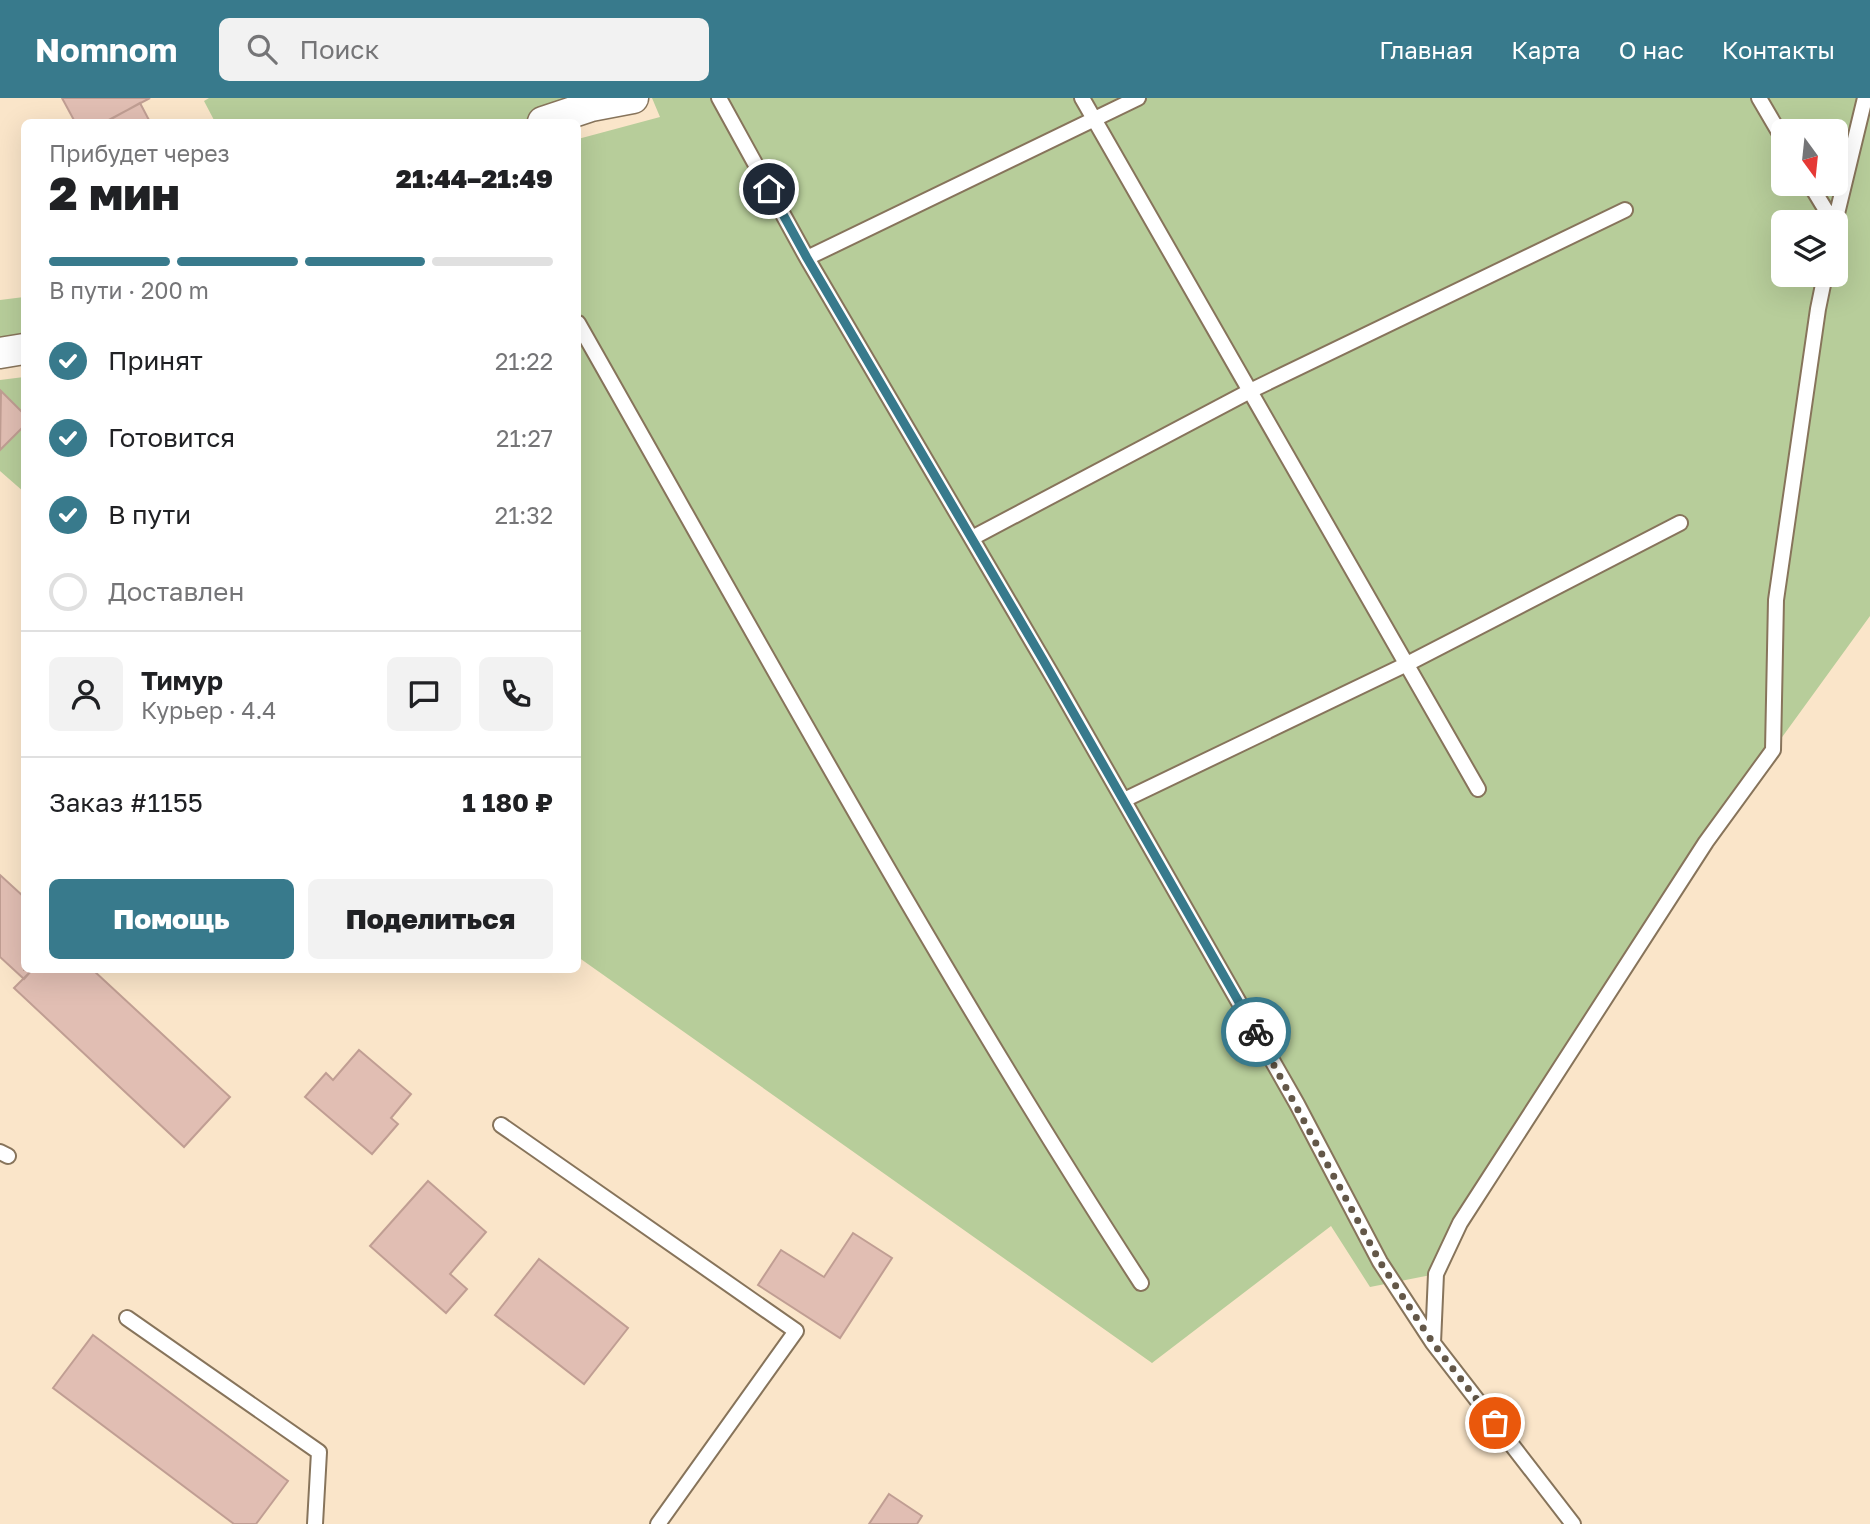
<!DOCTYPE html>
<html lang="ru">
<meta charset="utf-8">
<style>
:root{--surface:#fff;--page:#f2f2f2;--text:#202124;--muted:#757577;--line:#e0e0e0;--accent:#387a8c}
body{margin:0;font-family:"Golos Text",sans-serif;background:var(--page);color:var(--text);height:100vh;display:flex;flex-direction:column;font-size:26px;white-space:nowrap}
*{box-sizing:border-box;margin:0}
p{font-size:23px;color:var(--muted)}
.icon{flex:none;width:38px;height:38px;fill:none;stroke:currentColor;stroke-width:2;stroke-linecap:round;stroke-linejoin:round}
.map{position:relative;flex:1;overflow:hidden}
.side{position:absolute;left:21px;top:21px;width:560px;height:854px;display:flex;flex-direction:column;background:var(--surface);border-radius:10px;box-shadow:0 7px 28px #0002}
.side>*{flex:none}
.needle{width:46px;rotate:165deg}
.fabs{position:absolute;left:1771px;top:21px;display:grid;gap:14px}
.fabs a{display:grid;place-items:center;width:77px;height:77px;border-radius:10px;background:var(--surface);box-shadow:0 7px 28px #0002;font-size:35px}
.pin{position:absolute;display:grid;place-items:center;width:60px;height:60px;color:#fff;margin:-30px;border:4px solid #fff;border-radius:50%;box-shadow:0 2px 7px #0007}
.courier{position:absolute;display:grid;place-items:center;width:70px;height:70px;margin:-35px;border:5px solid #387a8c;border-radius:50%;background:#fff;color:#222;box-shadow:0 2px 9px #0007}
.summary em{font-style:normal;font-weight:800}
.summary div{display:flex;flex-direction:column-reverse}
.summary{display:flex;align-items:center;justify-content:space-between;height:119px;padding:0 28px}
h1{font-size:46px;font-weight:800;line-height:52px}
.bar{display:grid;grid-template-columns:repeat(4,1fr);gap:10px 7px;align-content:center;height:84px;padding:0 28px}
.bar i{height:9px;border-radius:5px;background:var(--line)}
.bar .selected{background:var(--accent)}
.bar p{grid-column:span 4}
.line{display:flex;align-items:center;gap:18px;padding:0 28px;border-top:2px solid var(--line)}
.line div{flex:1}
.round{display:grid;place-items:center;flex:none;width:74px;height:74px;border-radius:10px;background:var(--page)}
ol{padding:0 28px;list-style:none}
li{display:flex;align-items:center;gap:21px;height:77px}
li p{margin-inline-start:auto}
li .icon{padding:7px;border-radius:50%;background:var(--accent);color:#fff;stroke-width:4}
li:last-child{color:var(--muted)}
li i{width:38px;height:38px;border:4px solid var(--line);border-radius:50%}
.primary-button{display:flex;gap:14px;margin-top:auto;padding:14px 28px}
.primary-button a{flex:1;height:80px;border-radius:10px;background:var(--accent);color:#fff;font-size:28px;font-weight:800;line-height:80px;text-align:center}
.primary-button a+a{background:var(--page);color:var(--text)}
header{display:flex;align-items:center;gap:42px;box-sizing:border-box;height:98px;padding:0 35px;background:var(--accent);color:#fff}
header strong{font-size:33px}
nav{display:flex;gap:38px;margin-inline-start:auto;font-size:24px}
.search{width:490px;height:63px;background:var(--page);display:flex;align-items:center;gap:18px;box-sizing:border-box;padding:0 24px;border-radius:10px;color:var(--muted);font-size:26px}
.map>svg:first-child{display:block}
</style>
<header>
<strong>Nomnom</strong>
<div class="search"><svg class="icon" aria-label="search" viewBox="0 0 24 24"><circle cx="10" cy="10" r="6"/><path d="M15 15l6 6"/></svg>Поиск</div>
<nav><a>Главная</a><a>Карта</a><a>О нас</a><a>Контакты</a></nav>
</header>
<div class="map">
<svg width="1870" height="1426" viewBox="0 0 1870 1426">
<rect width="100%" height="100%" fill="#fae5c9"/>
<!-- green -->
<path fill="#b7cd9a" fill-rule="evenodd" d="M209,0h399l-81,24h-312l-11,-21z
M652,0h1218v518l-164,226 -270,432 -66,13 -39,-61 -179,137 -574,-406v-818l82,-22zM1783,33h53v53h-53zM1783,124h53v53h-53z
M24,199v42l-24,5v-44z
M24,279v115l-24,-21v-91z"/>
<!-- building -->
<path fill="#e1beb3" stroke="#c09e93" stroke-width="2" d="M62,0h88l-45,24h-30z
M140,5l10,19h-41l-1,-1z
M1,293l23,23v12l-24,24z
M0,777l24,22v73h8l-8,9 -24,-22z
M32,872h61l137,127 -46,50 -170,-159z
M359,952l52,44 -20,24 7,6 -26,30 -67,-57 21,-24 7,7z
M428,1083l58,51 -36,42 17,15 -21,24 -76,-67z
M853,1135l39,25 -52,80 -82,-53 23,-35 43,27z
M539,1161l89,69 -44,56 -89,-69z
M93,1237l195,146 -32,43h-22l-181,-136z
M889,1396l33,22 -5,8h-48z"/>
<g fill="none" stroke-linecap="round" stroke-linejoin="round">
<defs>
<path id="service" d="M719,0l88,160 249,424 241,422 83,158 53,81
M1082,0l396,691
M1759,0l24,41
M1810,86l23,38
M1835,124l30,-124
M807,160l331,-160
M578,225c183,322 361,649 563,960
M972,440l278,-147 375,-181
M1124,702l283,-136 273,-141
M501,1027l295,206 -138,193
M0,1054l8,4
M127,1220l192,134 -4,72
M1573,1426l-140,-181 3,-69 24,-51 246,-381 67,-92 3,-150 42,-291 7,-34"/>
<path id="minor" d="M543,24l48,-16 42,-8
M0,255l24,-4"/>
</defs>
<!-- service casing -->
<use href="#service" stroke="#87745b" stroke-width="18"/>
<!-- minor casing -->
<use href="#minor" stroke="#87745b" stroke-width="33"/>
<!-- service -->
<use href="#service" stroke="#fff" stroke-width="14"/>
<!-- minor -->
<use href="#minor" stroke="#fff" stroke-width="30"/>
</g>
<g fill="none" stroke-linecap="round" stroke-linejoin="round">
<!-- done -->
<path stroke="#635748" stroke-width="7" stroke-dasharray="0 12.6" d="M1256,934l124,230 53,81 62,80"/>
<!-- route -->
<path stroke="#387a8c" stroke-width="9" d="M769,91l38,69 235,400 214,374"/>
</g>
</svg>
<div class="fabs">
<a><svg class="needle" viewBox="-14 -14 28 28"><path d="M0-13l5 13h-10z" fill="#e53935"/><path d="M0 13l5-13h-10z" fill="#757577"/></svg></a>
<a><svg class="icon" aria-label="layers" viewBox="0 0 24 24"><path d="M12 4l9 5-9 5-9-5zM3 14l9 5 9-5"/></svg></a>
</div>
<div class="pin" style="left:1495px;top:1325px;background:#ea580c"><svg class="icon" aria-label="bag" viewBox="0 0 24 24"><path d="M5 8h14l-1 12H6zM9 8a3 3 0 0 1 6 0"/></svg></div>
<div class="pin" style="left:769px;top:91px;background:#1f2937"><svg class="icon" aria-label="home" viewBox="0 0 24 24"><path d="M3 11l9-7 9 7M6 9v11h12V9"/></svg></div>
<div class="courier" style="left:1256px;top:934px"><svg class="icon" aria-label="bike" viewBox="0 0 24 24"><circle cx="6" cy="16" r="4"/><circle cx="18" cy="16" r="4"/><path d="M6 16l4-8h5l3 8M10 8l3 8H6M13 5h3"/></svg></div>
<section class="side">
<div class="summary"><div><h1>2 мин</h1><p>Прибудет через</p></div><em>21:44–21:49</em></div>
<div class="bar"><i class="selected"></i><i class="selected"></i><i class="selected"></i><i></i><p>В пути · 200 m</p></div>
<ol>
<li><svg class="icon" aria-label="check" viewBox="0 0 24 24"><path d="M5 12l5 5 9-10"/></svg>Принят<p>21:22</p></li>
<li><svg class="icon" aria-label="check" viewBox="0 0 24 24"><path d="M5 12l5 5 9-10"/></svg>Готовится<p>21:27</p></li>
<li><svg class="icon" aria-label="check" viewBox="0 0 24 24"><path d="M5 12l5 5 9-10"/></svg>В пути<p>21:32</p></li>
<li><i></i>Доставлен</li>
</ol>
<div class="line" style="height:126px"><a class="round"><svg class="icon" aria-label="person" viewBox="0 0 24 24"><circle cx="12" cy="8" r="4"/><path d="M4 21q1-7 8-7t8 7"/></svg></a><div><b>Тимур</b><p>Курьер · 4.4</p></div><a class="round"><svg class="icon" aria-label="chat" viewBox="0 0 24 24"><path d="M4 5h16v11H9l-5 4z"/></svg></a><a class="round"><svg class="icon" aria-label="phone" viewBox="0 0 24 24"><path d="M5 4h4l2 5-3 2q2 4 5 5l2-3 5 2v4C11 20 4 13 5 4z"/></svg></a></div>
<div class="line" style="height:91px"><div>Заказ #1155</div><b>1 180 ₽</b></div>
<div class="primary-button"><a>Помощь</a><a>Поделиться</a></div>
</section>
</div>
